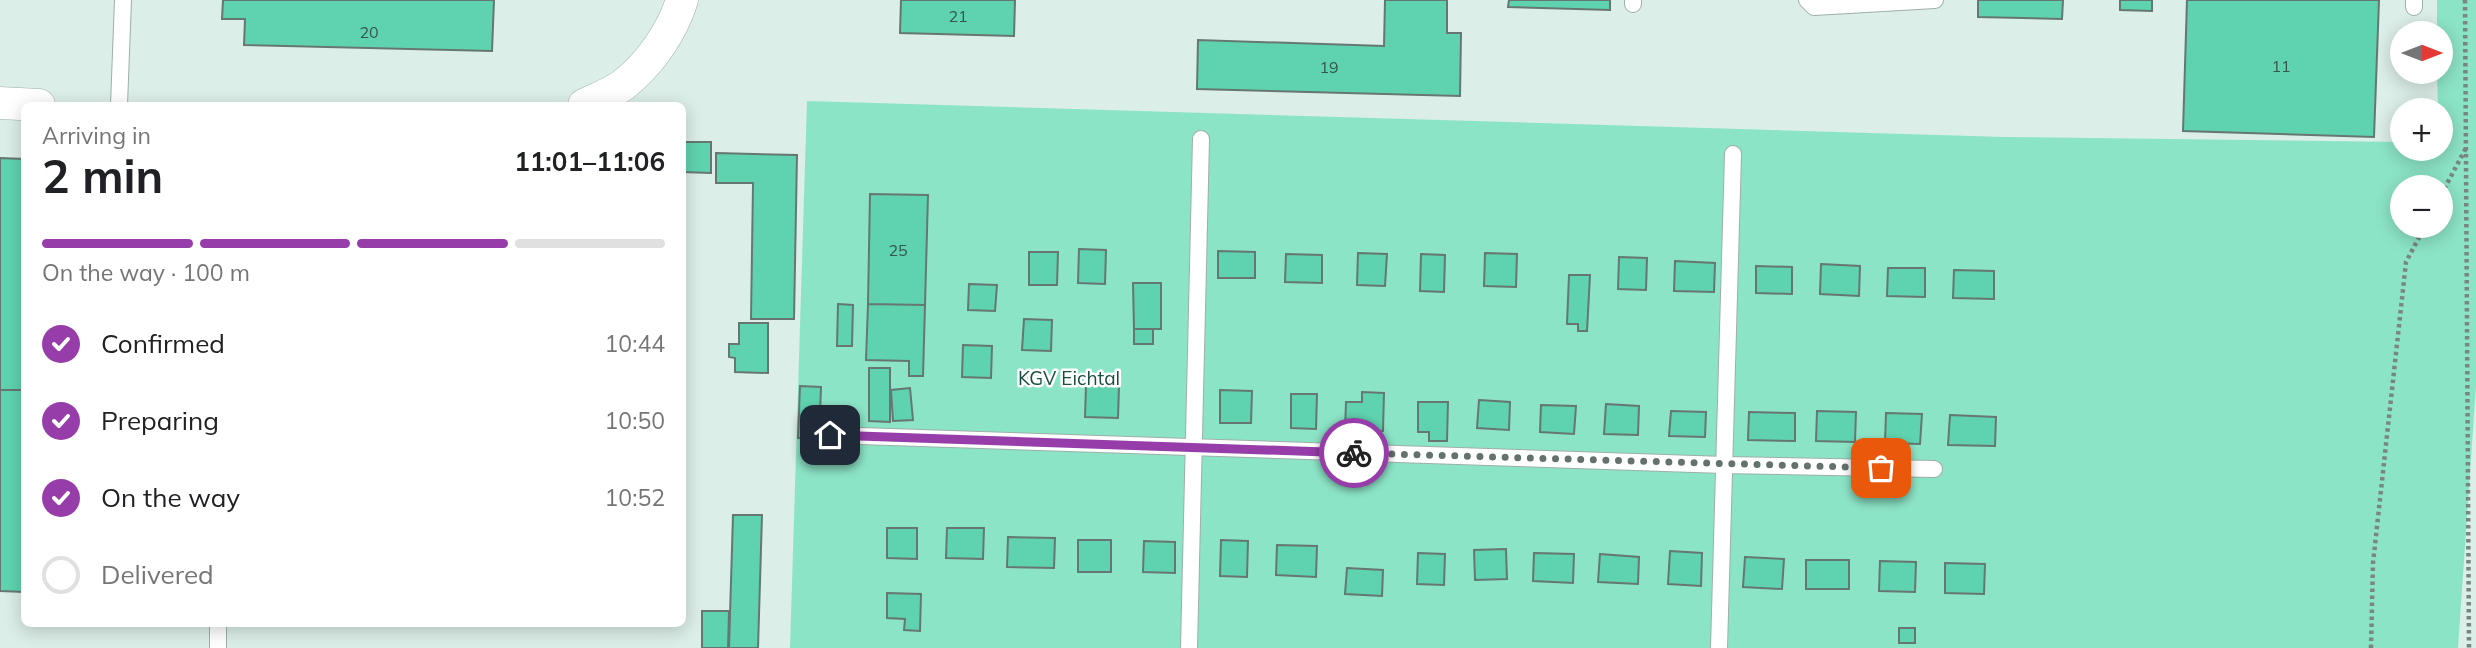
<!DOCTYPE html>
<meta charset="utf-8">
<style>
:root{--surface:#fff;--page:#f6f6f6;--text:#202124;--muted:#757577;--line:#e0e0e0;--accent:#963da9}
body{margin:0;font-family:Mulish,sans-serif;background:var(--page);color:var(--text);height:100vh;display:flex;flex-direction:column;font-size:26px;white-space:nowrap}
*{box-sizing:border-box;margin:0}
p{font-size:23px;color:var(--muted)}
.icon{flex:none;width:38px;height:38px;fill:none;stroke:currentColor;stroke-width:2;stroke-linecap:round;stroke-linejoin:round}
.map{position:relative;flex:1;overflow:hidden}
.sheet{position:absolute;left:21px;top:102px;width:665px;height:525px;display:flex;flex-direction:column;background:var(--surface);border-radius:10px;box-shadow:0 4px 18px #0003}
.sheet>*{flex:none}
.needle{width:46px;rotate:90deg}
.controls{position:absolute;left:2390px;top:21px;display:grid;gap:14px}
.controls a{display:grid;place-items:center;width:63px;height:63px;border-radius:50%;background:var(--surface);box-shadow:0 4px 18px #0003;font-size:35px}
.pin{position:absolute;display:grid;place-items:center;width:60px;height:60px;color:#fff;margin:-30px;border-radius:14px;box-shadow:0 4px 10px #0006}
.courier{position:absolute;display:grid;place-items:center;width:70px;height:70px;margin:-35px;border:5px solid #963da9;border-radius:50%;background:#fff;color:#222;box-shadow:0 2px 9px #0007}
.headline em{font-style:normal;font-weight:700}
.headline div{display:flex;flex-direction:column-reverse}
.headline{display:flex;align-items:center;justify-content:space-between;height:119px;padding:0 21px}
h1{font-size:46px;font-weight:700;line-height:52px}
.bar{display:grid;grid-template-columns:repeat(4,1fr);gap:10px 7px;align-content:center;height:84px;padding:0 21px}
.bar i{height:9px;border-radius:5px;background:var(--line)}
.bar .current{background:var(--accent)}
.bar p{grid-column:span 4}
ol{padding:0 21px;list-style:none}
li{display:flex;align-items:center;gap:21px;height:77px}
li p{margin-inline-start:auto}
li .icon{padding:7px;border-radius:50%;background:var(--accent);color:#fff;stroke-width:4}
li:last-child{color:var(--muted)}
li i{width:38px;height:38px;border:4px solid var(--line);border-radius:50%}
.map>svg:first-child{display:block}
</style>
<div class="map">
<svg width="2476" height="648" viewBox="0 0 2476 648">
<rect width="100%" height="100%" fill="#dbeee7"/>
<!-- green -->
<path fill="#8ce4c6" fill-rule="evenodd" d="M2437,0h39v386l-18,262h-1668l17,-547 1198,36 398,5v7h38v-39h-3l-1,-38h4v-39h-4zM2403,187h38v39h-38z"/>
<!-- building -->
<path fill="#5fd3af" stroke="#667771" stroke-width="2" d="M223,0h271l-2,51 -248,-6 1,-26h-23z
M901,0h114l-1,36 -114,-3z
M1385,0h62v33h14l-1,63 -263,-7 1,-49 186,6z
M1509,0h101v10l-102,-3z
M1978,0h85l-1,19 -84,-2z
M2120,0h32v11l-32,-1z
M2187,0h192l-5,137 -191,-6z
M682,142h29v31l-29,-1z
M716,153l81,2 -3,164h-43l2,-136h-37z
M0,158l24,1v231h-24z
M870,194l58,1 -3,110 -57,-1z
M1079,249l27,1 -1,34 -27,-1z
M1218,251l37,1v26h-37z
M1029,252h29l-1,33h-28z
M1358,253l29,1 -2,32 -28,-1z
M1485,253l32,1 -1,33 -32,-1z
M1286,254l36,1v28l-37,-1z
M1421,254l24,1 -1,37 -24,-1z
M1619,257l28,1 -1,32 -28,-1z
M1675,261l40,2 -1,29 -40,-1z
M1821,264l39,2 -1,30 -39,-2z
M1756,266l36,1v27l-36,-1z
M1888,268h37v29l-38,-1z
M1954,270l40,1v28l-41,-1z
M1569,275h21l-3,56h-9v-7h-11z
M1133,283h28v46h-27z
M969,284l28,1 -2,26 -27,-1z
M838,304l15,1 -1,41h-15z
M868,304l57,1 -2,71h-14v-15l-43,-1z
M1024,319l28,1 -1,31 -29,-1z
M739,323h29v50l-33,-1v-14l-6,-1v-13h10z
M1134,329h19v15h-19z
M963,345l29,1 -1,32 -29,-1z
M869,368h21v54l-21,-1z
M1086,385l33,1 -1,32 -33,-1z
M800,386l21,1 -2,52 -21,-1z
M910,388l3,32 -20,1 -2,-31z
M0,390h24v202l-24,-1z
M1220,390l32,1 -1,32h-31z
M1362,392l22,1 -1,38 -38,-1 1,-28h16z
M1291,394h26l-1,35 -25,-1z
M1479,400l31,2 -1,28 -32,-2z
M1418,402h30l-1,39h-18v-9h-11z
M1606,404l33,2 -1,29 -34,-1z
M1541,405l35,1 -2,28 -34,-2z
M1671,411l35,1 -1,25 -36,-1z
M1817,411l39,1 -1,30 -39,-1z
M1749,412l46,1v28l-47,-1z
M1886,413l36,1 -2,30 -35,-1z
M1950,415l46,2 -1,29 -47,-1z
M733,515h29l-4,133h-29z
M887,528h30v31l-30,-1z
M947,528h37l-1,31 -37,-1z
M1008,537l47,1 -1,30 -47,-1z
M1078,540h33v32h-33z
M1221,540l27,1 -1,36 -27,-1z
M1144,541l31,1v31l-32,-1z
M1277,545l40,1 -1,31 -40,-2z
M1506,549l1,30 -32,1 -1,-30z
M1670,551l32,2 -1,33 -33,-2z
M1418,553l27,1 -1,31 -27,-1z
M1534,553l40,1 -1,29 -40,-2z
M1600,554l39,3 -1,27 -40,-2z
M1745,557l39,2 -2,30 -39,-2z
M1806,560h43v29h-43z
M1880,561l36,1 -1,30 -36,-1z
M1945,563l40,1 -1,30 -39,-1z
M1347,568l36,2 -1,26 -37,-2z
M887,593l34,1 -1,37 -16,-1 1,-11 -18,-1z
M702,611h27l-1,37h-26z
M1899,628h16v15h-16z"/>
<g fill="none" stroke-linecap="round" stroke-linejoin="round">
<defs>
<path id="service" d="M1807,0l7,7 121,-7
M1633,4v-4
M2414,7v-7
M119,105l4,-105
M830,435l894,30 210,4
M218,623v25
M1189,648l12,-509
M1719,648l14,-494"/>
<path id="minor" d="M0,103l39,2
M584,105c12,-6 28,-12 39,-20 27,-21 49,-53 59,-85"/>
</defs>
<!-- service casing -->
<use href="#service" stroke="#9dafa8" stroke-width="18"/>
<!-- minor casing -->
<use href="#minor" stroke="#9dafa8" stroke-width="33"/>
<!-- path -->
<path stroke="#798681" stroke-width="4.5" stroke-dasharray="3.5 3.5" stroke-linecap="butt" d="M2465,0l4,648
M2441,195l25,-47
M2371,648l2,-85 33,-301 19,-36"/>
<!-- service -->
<use href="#service" stroke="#fff" stroke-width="16"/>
<!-- minor -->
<use href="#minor" stroke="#fff" stroke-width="32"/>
</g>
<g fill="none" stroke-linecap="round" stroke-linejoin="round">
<!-- done -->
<path stroke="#65716c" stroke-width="7" stroke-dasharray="0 12.6" d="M1354,453l527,15"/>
<!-- route -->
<path stroke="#963da9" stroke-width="9" d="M830,435l524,18"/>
</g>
<g text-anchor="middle" stroke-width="5" stroke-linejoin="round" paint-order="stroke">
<!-- number labels -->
<g font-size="16" fill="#34564b">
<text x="958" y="22">21</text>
<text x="369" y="38">20</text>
<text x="2281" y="72">11</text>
<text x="1329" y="73">19</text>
<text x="898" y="256">25</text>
</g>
<!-- park labels -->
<g font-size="19" fill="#1b4d3e" stroke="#fff">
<text x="1069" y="385">KGV Eichtal</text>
</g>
</g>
</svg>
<div class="controls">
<a><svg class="needle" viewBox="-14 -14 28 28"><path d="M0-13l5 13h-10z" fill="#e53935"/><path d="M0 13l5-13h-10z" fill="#757577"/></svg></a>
<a>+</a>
<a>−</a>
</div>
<div class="pin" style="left:1881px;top:468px;background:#ea580c"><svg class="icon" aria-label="bag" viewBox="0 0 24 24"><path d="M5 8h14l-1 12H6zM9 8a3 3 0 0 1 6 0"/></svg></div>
<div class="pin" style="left:830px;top:435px;background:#1f2937"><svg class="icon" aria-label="home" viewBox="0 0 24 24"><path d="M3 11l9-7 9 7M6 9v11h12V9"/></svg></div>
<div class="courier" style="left:1354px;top:453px"><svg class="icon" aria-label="bike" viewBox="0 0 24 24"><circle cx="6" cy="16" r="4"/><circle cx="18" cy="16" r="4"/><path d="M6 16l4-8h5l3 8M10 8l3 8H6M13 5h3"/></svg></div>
<section class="sheet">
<div class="headline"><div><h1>2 min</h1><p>Arriving in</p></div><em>11:01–11:06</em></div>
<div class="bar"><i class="current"></i><i class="current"></i><i class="current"></i><i></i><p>On the way · 100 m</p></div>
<ol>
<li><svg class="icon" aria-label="check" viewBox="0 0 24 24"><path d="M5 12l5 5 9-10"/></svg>Confirmed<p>10:44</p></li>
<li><svg class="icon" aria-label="check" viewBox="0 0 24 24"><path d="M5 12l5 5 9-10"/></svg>Preparing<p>10:50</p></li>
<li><svg class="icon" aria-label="check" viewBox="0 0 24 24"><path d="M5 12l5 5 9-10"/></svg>On the way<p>10:52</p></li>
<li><i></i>Delivered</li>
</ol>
</section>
</div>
